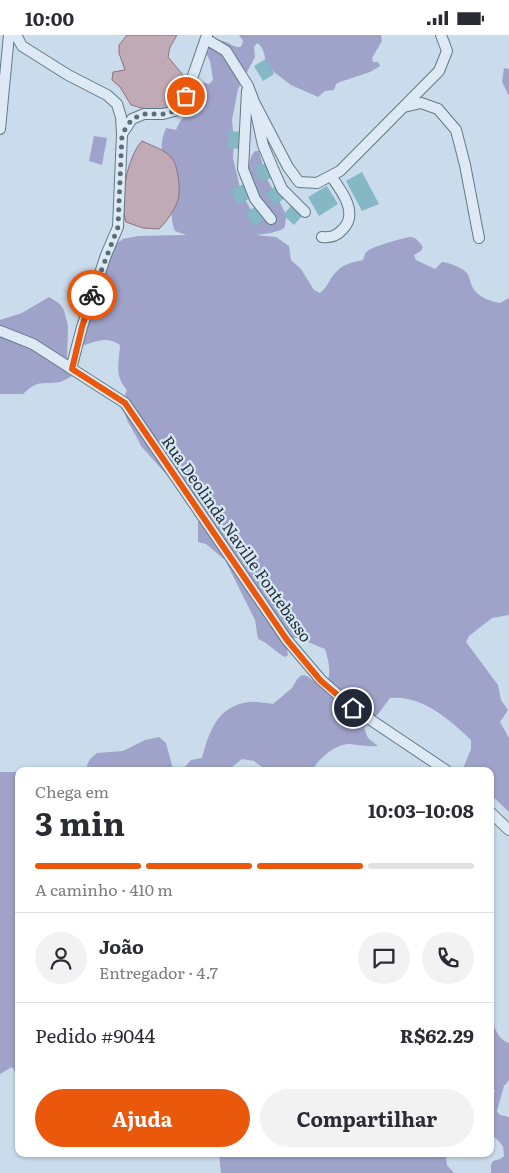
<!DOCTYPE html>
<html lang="pt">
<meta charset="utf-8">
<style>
:root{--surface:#fff;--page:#f2f2f3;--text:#2b2b33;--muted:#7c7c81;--line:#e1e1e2;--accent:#ea580c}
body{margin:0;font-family:Literata,serif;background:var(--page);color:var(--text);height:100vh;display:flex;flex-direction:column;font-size:19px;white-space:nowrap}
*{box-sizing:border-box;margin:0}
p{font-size:16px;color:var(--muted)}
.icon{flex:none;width:28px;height:28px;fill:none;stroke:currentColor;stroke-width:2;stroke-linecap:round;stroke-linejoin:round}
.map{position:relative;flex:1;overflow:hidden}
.details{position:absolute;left:15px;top:732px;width:479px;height:390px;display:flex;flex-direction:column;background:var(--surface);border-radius:10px;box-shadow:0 1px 4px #0004}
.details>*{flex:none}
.pin{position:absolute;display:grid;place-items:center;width:42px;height:42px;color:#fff;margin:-21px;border:2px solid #fff;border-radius:50%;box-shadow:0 1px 5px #0007}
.courier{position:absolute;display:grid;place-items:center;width:50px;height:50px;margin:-25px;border:4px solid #ea580c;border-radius:50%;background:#fff;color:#222;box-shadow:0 1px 6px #0007}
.overview em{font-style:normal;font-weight:700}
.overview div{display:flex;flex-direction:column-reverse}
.overview{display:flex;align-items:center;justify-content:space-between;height:85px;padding:0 20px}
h1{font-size:32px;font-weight:700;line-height:38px}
.bar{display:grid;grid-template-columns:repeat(4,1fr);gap:8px 5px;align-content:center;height:60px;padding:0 20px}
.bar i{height:6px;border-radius:4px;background:var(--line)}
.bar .current{background:var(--accent)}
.bar p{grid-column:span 4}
.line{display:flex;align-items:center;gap:12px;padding:0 20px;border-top:1px solid var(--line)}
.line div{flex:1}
.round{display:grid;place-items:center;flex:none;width:52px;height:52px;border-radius:26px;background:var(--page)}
.primary-button{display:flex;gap:10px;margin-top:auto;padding:10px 20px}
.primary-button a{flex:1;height:58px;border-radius:30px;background:var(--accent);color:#fff;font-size:20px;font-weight:700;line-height:58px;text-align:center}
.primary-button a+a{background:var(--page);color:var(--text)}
.status{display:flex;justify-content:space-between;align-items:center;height:35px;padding:0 25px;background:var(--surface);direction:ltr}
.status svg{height:14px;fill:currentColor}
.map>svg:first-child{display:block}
</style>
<div class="status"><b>10:00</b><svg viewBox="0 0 49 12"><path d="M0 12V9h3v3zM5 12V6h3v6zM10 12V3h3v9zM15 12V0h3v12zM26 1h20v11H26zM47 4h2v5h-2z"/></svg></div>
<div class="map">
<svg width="509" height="1138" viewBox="0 0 509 1138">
<rect width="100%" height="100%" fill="#cadbeb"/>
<!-- green -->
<path fill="#9fa3c9" d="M239,0h142l1,6 -10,17 1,4h5l2,4 -10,6 -30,10 -4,2 -2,6 -9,1 -7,6 -27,-12 -25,-19c-1,-8 -1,-18 -9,-23l-3,4 1,10 -17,32 -6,31 2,22 -1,16 8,34 10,18 7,3c-5,-19 -17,-45 -3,-62h4l7,26 20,37 -1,13 -4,3 -10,3 -15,2 20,2 13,9 2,14 10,9 13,21 6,3c8,-6 10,-16 17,-22 7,-7 16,-9 26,-11 1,-4 2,-8 6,-10 3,-3 39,-14 42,-13 6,1 8,5 12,10l-2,4 -7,4 2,5 19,9 7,-7c8,1 19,5 25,11 3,4 3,11 6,15 6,10 17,13 27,15l9,-5v317l-17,3 -23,18 -3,6 32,43 3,15 7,10 -8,12 9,16v74l-19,-18v-23h-28l9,-22v-9c-22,-21 -49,-45 -81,-42l-11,15 -15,15 4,10 10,8c-10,1 -18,-1 -28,-2 -14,-1 -32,15 -38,27h-45l-13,-10 -12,-2 -15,12h-46l10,-11 11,-2c7,-26 15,-52 47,-56 7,-1 16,1 24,2l19,-16 6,-10 4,-3 5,1 16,12c10,-11 6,-26 2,-39l-27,-11h-6l-6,5 2,12 -3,2c-10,-5 -16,-14 -27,-18l-3,-19 -30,-60 -19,-16 -8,-2v-32l-57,-64c-8,-20 -25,-32 -14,-56 -13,-14 -8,-27 -7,-45 -12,-9 -22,-4 -36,0l-3,-3 8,-18 -3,-19 6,-25 4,-7 8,-6 12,-23 7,-5 15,-3 48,-1 -11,-4c-6,-14 -2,-24 -3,-38 -2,-26 -18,-37 -6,-65l10,2c4,-12 18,-24 18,-37l-9,-9 -1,-4h11l14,4 4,-4 -3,-19 -8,-16c8,-2 17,-7 26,-2 4,2 6,4 12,4l2,-2 1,-4z
M504,33l5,1v27l-7,-14z
M94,101l13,2 -5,27 -13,-4z
M49,262l11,7 4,6 4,16 -1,37 7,12c-4,2 -10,6 -14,7 -20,3 -21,-3 -37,12h-23v-74l22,-7z
M159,702l7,6 7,26 3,2h-89c-1,-9 4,-13 10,-18l26,-2 22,-11z
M0,737h19v306l-7,-11 -12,7z
M490,983c5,9 8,22 19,25v37l-5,6 -7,25 3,4 9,2v56h-18v-8l2,-4 7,-2 4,-3 -1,-10 -13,-14v-20l5,-22 -5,-1z
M219,1119h230l-3,4 1,7 7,8h-233z"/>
<!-- water -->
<path fill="#c0aab5" stroke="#8e717e" d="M127,0h50l-7,12 -2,10 15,18c0,9 0,20 -6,27 -11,13 -32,7 -46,3l-11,-18 -8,-7 1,-8 12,-2 -6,-17v-8z
M142,106c12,6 20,7 30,17 6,7 9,34 6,42 -4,11 -11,21 -19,29l-16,-1 -17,-6c-7,-21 1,-65 16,-81z"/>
<!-- building -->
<path fill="#84b8c5" d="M266,24l8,15 -11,7 -9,-15z
M229,96l13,1 -1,17 -13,-1z
M268,128l5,15 -13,3 -5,-15z
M362,137l17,32 -17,7 -16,-30z
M244,149l6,14 -12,7 -7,-15z
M276,150l9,12 -9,9 -10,-12z
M327,151l11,18 -19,12 -11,-19z
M257,170l9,12 -11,9 -10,-12z
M292,170l11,10 -9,10 -11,-10z"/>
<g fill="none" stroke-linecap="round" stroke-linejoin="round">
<defs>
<path id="minor" d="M16,0l6,11 46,29 39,20 10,9 4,13 1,17
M206,4l20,12 22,35 5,13 10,46 11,26 8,18 23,23
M247,56l-4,78 12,30 16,20
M252,63l36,69 11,15 18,1 23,-12 99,-100 8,-20 -6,-16
M404,72l17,-4 17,6 18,21 9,35 14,73
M0,94l9,-94
M322,202c9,1 15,-1 21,-8 16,-16 -2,-39 -12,-53
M0,296l33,13 92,59 162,237 34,40 32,28 94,63
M71,334l11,-42 24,-72 12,-28 4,-93 10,-15 12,-5h19l15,-4 8,-14 21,-61
M490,777l19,18"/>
</defs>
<!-- minor casing -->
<use href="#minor" stroke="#607a86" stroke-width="12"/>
<!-- minor -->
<use href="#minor" stroke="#ddeaf6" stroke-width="10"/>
</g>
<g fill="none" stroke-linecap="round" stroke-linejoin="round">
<!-- done -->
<path stroke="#5d6d77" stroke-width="5" stroke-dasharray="0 9" d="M92,260l26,-68 4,-93 10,-15 12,-5h19l15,-4 8,-14"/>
<!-- route -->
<path stroke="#ea580c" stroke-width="6" d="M92,260l-10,32 -10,42 53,34 162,237 34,41 32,27"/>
</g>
<g text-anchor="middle" stroke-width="4.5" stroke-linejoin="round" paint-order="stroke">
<!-- street labels -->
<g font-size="16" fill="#223238" stroke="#d9e6f3">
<text transform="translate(237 504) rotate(55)" y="6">Rua Deolinda Naville Fontebasso</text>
</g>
</g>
</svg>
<div class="pin" style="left:186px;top:61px;background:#ea580c"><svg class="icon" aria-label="bag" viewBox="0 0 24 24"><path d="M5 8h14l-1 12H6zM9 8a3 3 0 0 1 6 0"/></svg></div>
<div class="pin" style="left:353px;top:673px;background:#1f2937"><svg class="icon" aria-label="home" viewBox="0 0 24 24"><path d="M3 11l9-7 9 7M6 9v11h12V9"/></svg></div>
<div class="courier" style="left:92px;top:260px"><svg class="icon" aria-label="bike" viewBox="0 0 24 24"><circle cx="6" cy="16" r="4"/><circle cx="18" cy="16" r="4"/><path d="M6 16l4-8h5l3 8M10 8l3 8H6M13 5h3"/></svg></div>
<section class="details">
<div class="overview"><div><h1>3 min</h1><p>Chega em</p></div><em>10:03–10:08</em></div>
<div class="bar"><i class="current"></i><i class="current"></i><i class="current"></i><i></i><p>A caminho · 410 m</p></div>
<div class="line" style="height:90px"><a class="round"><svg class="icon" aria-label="person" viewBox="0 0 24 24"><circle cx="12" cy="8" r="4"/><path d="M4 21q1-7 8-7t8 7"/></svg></a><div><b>João</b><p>Entregador · 4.7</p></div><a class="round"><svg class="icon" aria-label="chat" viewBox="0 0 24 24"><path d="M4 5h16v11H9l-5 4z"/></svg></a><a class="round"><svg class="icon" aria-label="phone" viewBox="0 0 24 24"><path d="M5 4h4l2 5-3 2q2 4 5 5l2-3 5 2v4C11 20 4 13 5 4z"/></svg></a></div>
<div class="line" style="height:65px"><div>Pedido #9044</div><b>R$62.29</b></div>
<div class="primary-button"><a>Ajuda</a><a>Compartilhar</a></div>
</section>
</div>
